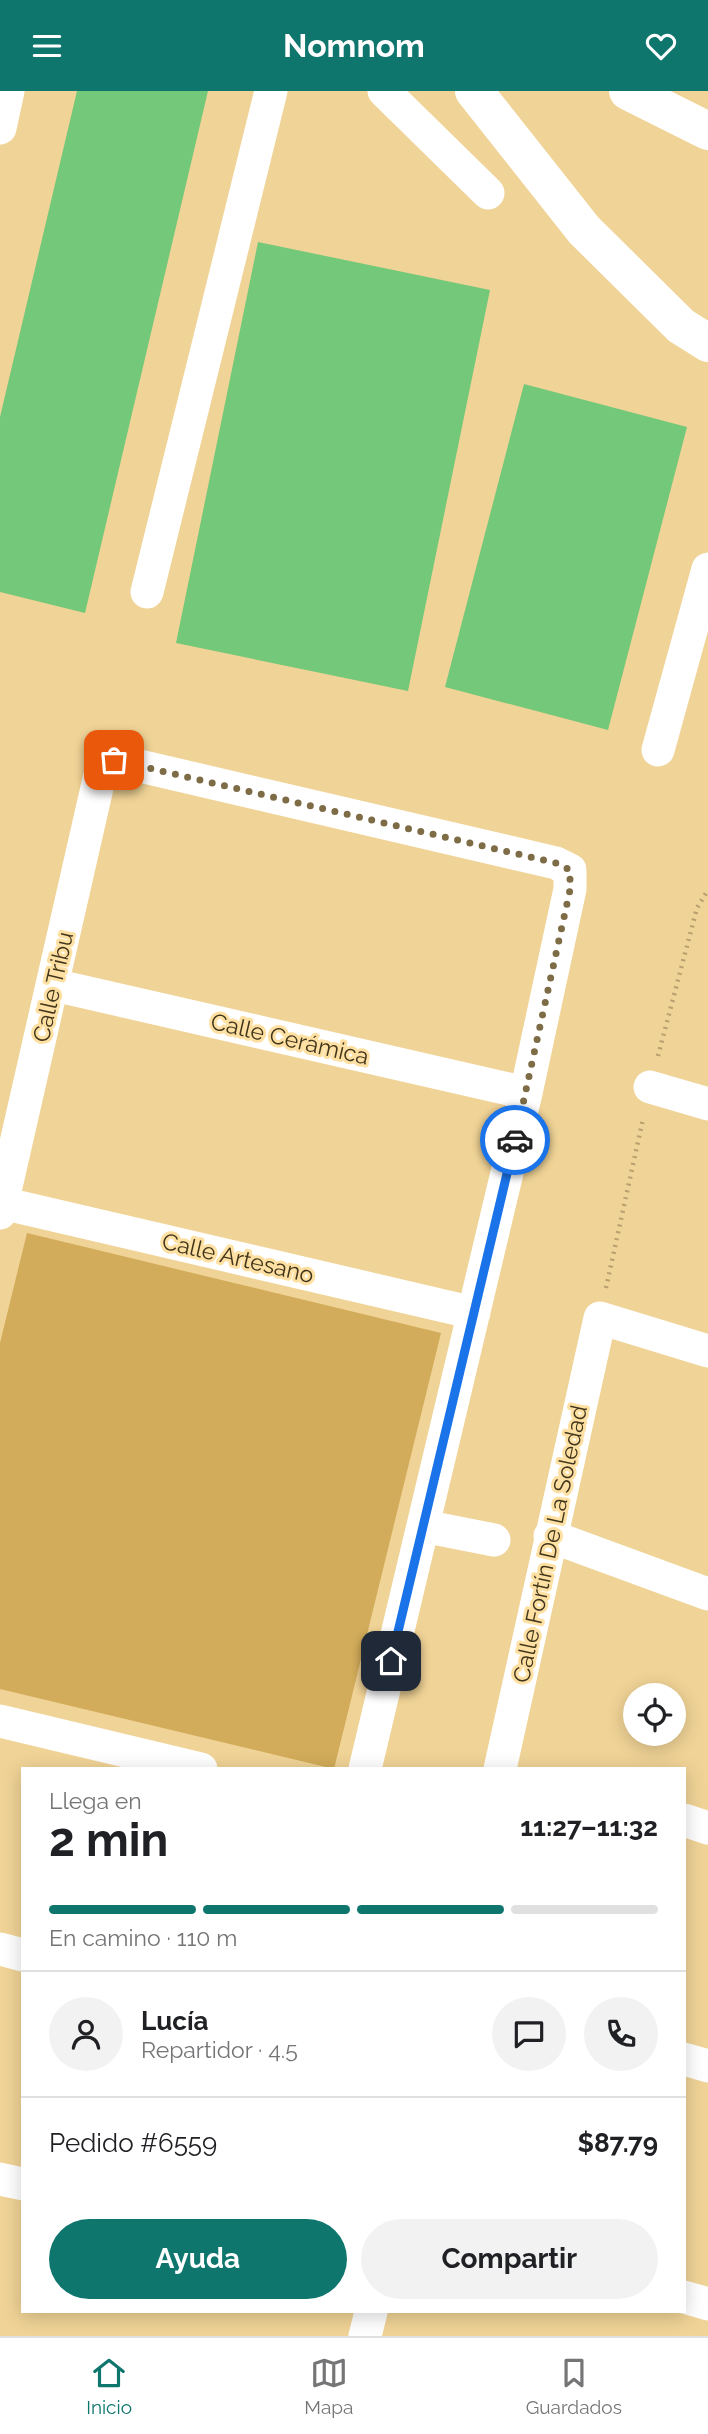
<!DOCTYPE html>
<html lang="es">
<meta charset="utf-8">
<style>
:root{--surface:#fff;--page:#f2f2f2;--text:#202124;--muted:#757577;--line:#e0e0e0;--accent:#0f766e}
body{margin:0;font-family:Raleway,sans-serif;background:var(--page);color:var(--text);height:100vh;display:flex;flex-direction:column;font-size:26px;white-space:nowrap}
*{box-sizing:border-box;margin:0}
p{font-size:23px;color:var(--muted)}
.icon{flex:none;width:38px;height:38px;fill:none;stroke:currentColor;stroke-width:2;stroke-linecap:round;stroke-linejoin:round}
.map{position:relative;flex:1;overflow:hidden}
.details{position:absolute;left:21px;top:1676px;width:665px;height:546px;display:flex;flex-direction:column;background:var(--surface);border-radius:0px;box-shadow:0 4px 18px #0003}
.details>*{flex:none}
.controls{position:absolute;left:623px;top:1592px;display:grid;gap:14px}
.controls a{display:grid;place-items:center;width:63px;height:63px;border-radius:50%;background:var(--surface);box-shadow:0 4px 18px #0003;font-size:35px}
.pin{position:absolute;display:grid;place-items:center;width:60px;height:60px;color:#fff;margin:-30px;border-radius:14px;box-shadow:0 4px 10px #0006}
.courier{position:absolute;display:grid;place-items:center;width:70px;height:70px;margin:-35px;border:5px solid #1a73e8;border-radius:50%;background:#fff;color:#222;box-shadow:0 2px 9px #0007}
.overview em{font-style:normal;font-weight:700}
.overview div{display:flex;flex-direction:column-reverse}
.overview{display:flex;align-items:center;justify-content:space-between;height:119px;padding:0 28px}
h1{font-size:46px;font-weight:700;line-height:52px}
.bar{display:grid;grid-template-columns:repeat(4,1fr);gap:10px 7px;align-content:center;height:84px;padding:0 28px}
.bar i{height:9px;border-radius:5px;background:var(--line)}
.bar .current{background:var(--accent)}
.bar p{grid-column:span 4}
.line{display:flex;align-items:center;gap:18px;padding:0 28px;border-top:2px solid var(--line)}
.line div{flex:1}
.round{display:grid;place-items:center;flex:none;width:74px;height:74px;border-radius:37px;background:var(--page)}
.button{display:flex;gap:14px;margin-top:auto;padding:14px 28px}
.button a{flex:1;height:80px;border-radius:42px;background:var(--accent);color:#fff;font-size:28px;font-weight:700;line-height:80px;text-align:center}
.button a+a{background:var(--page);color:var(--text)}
header{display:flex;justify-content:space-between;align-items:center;height:91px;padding:0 28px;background:var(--accent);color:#fff;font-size:32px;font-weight:700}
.dock{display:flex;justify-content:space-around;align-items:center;height:98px;border-top:2px solid var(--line);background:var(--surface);font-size:19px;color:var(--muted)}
.dock a{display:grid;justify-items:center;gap:4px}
.dock .current{color:var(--accent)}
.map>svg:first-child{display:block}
</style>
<header><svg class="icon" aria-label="menu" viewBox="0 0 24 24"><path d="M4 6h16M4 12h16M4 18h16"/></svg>Nomnom<svg class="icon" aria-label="heart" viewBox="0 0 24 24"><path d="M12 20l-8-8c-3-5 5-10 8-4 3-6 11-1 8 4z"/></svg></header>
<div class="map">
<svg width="708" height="2245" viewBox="0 0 708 2245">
<rect width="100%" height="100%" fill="#f0d396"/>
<!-- green -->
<path fill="#d2ac5a" d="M27,1142l414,100 -107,436 -334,-80v-346z"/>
<!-- building -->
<path fill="#74c87a" d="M77,0h131l-123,522 -85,-21v-175z
M258,151l232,48 -82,401 -232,-48z
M524,293l163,43 -79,303 -163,-43z"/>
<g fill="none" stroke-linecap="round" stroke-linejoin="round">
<!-- path -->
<path stroke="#b8a06f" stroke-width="4.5" stroke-dasharray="2 5" stroke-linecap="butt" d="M658,965l39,-148 11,-18
M606,1197l37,-169"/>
<!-- minor -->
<path stroke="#fff" stroke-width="33" d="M384,0l104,102
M0,37l8,-37
M147,501l124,-501
M658,659l50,-181
M54,894l472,108
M650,996l58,17
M2,1112l472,110
M0,1122l99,-434 15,-19 442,103 14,7v19l-44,204 -161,676
M423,1435l71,14
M550,1445l158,58
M0,1630l201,48
M500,1678l100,-451 108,33
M684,1729l24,8
M0,1858l23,6
M684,1968l24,7
M0,2088l23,5
M684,2206l24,7
M365,2245l6,-24"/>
<!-- major -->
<path stroke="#fff" stroke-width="38" d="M474,0l110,139 97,96 27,17
M628,0l80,40"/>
</g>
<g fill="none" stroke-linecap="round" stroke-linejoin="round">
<!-- done -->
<path stroke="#7e6c47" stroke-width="7" stroke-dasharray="0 12.6" d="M114,669l442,103 14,7v20l-55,250"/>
<!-- route -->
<path stroke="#1a73e8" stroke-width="9" d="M391,1570l124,-521"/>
</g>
<g text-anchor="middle" stroke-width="6" stroke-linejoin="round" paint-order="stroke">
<!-- street labels -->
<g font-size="23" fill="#41351c" stroke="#fee0a2">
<text transform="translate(53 896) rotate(-77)" y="8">Calle Tribu</text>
<text transform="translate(290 948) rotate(13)" y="8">Calle Cerámica</text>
<text transform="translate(238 1167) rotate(13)" y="8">Calle Artesano</text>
<text transform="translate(550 1453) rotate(-78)" y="8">Calle Fortín De La Soledad</text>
</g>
</g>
</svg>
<div class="controls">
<a><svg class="icon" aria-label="locate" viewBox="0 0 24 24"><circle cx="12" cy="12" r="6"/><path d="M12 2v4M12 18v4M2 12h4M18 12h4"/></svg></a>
</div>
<div class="pin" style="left:114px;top:669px;background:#ea580c"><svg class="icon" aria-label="bag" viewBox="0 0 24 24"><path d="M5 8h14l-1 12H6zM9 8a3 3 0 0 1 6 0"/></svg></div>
<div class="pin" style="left:391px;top:1570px;background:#1f2937"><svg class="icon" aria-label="home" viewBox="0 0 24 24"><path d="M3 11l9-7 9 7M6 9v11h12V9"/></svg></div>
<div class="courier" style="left:515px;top:1049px"><svg class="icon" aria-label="car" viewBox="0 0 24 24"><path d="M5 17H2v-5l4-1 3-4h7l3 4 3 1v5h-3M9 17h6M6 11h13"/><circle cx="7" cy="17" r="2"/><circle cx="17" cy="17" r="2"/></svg></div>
<section class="details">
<div class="overview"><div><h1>2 min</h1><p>Llega en</p></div><em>11:27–11:32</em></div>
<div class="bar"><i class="current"></i><i class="current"></i><i class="current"></i><i></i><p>En camino · 110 m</p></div>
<div class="line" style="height:126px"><a class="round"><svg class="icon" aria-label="person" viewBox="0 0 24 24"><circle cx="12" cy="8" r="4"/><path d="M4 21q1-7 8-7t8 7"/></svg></a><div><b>Lucía</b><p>Repartidor · 4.5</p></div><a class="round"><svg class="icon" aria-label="chat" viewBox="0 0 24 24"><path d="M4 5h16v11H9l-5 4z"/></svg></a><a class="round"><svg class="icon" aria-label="phone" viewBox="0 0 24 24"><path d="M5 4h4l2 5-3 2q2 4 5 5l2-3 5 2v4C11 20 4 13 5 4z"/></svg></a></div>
<div class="line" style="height:91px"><div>Pedido #6559</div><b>$87.79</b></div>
<div class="button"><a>Ayuda</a><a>Compartir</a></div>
</section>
</div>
<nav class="dock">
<a class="current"><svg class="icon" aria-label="home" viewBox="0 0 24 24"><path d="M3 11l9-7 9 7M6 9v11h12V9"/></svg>Inicio</a>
<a><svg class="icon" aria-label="map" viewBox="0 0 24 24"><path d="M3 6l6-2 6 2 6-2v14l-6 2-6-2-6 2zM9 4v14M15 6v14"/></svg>Mapa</a>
<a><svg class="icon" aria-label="saved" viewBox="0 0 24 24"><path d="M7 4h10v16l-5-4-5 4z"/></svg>Guardados</a>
</nav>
